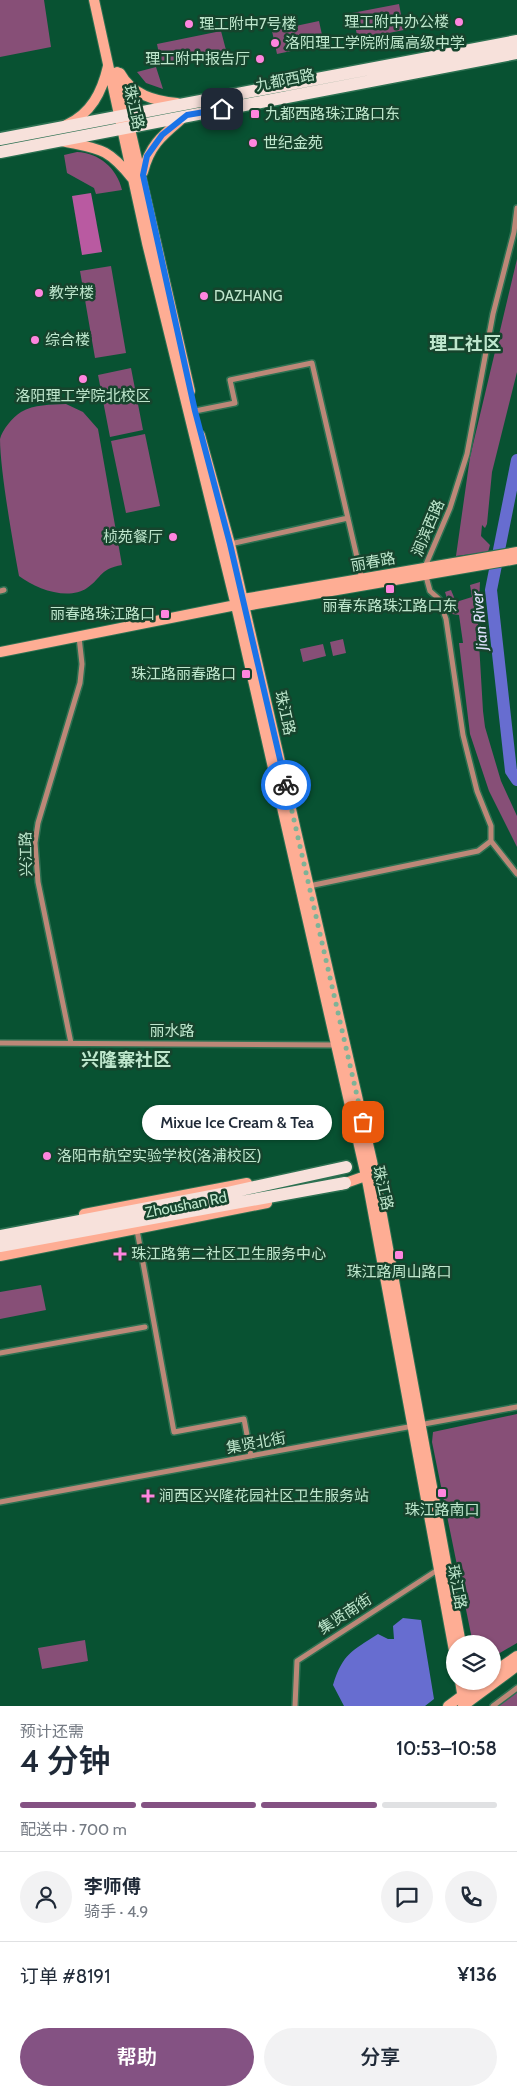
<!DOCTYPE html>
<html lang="zh">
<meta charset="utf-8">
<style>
:root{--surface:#fff;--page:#f2f2f3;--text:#1f2937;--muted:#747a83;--line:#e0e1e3;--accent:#845283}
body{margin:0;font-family:Cabin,"Noto Sans SC",sans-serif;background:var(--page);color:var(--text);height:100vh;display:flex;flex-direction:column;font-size:19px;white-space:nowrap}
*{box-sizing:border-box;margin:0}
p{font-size:16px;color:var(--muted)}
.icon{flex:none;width:28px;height:28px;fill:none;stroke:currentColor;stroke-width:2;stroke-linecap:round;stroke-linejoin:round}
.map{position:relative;height:1706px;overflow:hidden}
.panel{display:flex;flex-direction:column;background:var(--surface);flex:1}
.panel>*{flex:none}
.tools{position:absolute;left:446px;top:1635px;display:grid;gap:10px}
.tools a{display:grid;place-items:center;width:55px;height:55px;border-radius:50%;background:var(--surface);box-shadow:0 1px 4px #0004;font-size:25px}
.pin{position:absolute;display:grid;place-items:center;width:42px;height:42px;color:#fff;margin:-21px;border-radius:10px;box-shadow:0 2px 8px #0006}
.courier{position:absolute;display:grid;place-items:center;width:50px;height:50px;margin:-25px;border:4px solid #1a73e8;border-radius:50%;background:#fff;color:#222;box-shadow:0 1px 6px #0007}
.bubble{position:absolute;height:35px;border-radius:18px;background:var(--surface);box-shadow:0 1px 4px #0004;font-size:16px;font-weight:600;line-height:35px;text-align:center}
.summary em{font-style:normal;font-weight:600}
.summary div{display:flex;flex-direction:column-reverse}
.summary{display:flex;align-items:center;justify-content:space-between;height:85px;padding:0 20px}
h1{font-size:32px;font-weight:600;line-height:38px}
.bar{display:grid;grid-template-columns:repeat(4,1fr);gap:8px 5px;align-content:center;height:60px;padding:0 20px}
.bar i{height:6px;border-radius:4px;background:var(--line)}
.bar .on{background:var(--accent)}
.bar p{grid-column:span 4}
.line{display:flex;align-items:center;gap:12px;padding:0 20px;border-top:1px solid var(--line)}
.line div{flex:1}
.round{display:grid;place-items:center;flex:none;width:52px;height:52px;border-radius:26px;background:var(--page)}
.cta{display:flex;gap:10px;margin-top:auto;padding:10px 20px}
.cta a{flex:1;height:58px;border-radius:30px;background:var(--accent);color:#fff;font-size:20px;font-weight:600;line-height:58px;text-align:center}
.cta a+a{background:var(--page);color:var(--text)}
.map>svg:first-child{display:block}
</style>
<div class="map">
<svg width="517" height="1706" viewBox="0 0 517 1706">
<rect width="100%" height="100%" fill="#085232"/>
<!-- green -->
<path fill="#874f77" d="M0,0h44l7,47 -51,10z
M399,4l5,26 -46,9 -6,-26z
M319,21l5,23 -47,10 -5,-23z
M221,31l5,19 -65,14 -4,-20z
M156,67l7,22 -17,-6 -9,-11z
M77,152c22,1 40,16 45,38l-26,4 -2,-6 -27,-15 -3,-18z
M517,259v113l-25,100 -5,52 -2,4 -3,-3 -1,11 9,9 -2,7 -32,4 14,-99z
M111,266l15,87 -31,5 -15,-87z
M131,368l12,62 -33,7 -12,-62z
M66,404l17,8 15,17 24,136c-23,4 -19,12 -35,23 -19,13 -51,1 -68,-12 -6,-33 -19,-106 -19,-137 2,-9 13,-22 21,-27 13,-8 30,-7 45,-8z
M145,434l15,72 -34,7 -15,-72z
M480,582l-2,44 5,85 2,16 16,54 16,35v31l-28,-56 -19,-57 -11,-91h4l-4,-28 -7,-1 -7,-22 6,-2 5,12 16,-5 -2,-12z
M343,639l3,14 -13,3 -3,-14z
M323,644l3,12 -23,6 -3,-13z
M41,1285l5,25 -46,9v-27z
M517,1414v229l-24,14 -1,-13h-19l-41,-202 1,-10z
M85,1640l3,21 -46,8 -4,-21z
M517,1688v18h-23z"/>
<!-- forest -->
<path fill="#b95aa1" d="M91,193l11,59 -20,3 -10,-59z"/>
<!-- water -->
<path fill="#676dd0" d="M403,1618l18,2 13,79 -9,7h-81l-11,-21c10,-32 19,-34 45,-51l10,5h6l-1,-13z"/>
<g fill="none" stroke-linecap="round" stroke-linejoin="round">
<!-- river -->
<path stroke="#676dd0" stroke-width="12" d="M517,460l-26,130 20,181 6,9"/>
<defs>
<path id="street" d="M517,208l-3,24 -21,82 -26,140 -17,54 -26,61 6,22 9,8 7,20 17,116 14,56 14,35v15l26,33
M195,411l40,-8 -5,-23 82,-17 50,216
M230,544l118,-26
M0,591l4,-1
M309,886l169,-35 13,-10
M0,1043l337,2
M71,1043l-33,-161 -3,-39 3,-20 42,-140 2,-19 -3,-27
M137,1230l37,202 70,-13 7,37
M0,1353l145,-26
M0,1502l517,-95
M295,1706l2,-45 142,-92
M493,1706l24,-18"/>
<path id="secondary" d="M94,0l53,243 91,371 130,571 87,471
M117,72l73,319
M120,73c12,22 35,28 57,30
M66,125c25,-11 36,-33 42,-59
M62,141c37,8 45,6 70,37
M143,172c7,-28 20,-37 41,-55
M200,435l30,109 142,617 89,483
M239,603l4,-4 274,-47
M0,652l236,-47 9,1 272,-47
M340,1185l31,-11
M84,1214l163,-31
M0,1256l267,-53
M492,1673l25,-17
M460,1681l3,18
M448,1706l34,-25
M463,1706l54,-40"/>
<path id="primary" d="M0,139l517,-98
M0,152l517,-99
M0,1236l227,-43 119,-26
M0,1246l345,-63"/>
</defs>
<!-- street casing -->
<use href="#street" stroke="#2c7051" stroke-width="8"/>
<!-- secondary casing -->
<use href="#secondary" stroke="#2c7051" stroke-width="12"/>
<!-- primary casing -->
<use href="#primary" stroke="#2c7051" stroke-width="15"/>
<!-- street -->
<use href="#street" stroke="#bc8878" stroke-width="5"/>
<!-- secondary -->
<use href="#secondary" stroke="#fead94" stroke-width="10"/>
<!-- primary -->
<use href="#primary" stroke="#f7e1db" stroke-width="12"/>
</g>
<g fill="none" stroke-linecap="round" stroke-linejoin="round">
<!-- done -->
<path stroke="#7eb397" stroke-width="5" stroke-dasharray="0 9" d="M286,785l77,337"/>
<!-- route -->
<path stroke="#1a73e8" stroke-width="6" d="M222,109l-35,6 -25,20 -15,21 -4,19 52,236 35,133 56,241"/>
</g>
<!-- markers -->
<g fill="#ff85df" stroke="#16442d" stroke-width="2">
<circle cx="459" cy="22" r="5"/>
<circle cx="189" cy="24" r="5"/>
<circle cx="275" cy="43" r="5"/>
<circle cx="260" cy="59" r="5"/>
<rect x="250" y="109" width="10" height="10" rx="2.5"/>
<circle cx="253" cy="143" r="5"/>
<circle cx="39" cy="293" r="5"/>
<circle cx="204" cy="296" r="5"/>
<circle cx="35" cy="340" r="5"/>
<circle cx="83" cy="379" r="5"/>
<circle cx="173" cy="537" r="5"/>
<rect x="385" y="584" width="10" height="10" rx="2.5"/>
<rect x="160" y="609" width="10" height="10" rx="2.5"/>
<rect x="241" y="669" width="10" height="10" rx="2.5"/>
<circle cx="47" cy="1156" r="5"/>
<path d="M117.5 1246.5h5v5h5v5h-5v5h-5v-5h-5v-5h5z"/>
<rect x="394" y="1250" width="10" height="10" rx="2.5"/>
<rect x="437" y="1488" width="10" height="10" rx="2.5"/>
<path d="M145.5 1488.5h5v5h5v5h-5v5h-5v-5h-5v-5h5z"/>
</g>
<g text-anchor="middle" stroke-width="5" stroke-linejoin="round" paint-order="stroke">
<!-- poi labels -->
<g font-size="15" fill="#bee7cd" stroke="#16442d" text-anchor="start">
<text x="449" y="27" text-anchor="end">理工附中办公楼</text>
<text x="199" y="29">理工附中7号楼</text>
<text x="285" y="48">洛阳理工学院附属高级中学</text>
<text x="250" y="64" text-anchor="end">理工附中报告厅</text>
<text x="265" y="119">九都西路珠江路口东</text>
<text x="263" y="148">世纪金苑</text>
<text x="49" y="298">教学楼</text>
<text x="214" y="301">DAZHANG</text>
<text x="45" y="345">综合楼</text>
<text x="83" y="401" text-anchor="middle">洛阳理工学院北校区</text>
<text x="163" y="542" text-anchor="end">桢苑餐厅</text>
<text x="390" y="611" text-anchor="middle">丽春东路珠江路口东</text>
<text x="155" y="619" text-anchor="end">丽春路珠江路口</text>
<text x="236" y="679" text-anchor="end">珠江路丽春路口</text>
<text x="57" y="1161">洛阳市航空实验学校(洛浦校区)</text>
<text x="131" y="1259">珠江路第二社区卫生服务中心</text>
<text x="399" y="1277" text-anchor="middle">珠江路周山路口</text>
<text x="159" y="1501">涧西区兴隆花园社区卫生服务站</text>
<text x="442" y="1515" text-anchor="middle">珠江路南口</text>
</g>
<!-- street labels -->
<g font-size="15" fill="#bee7cd" stroke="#16442d">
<text transform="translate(285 80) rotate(-11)" y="5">九都西路</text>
<text transform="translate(134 107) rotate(77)" y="5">珠江路</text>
<text transform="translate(428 528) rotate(-67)" y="5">涧滨西路</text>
<text transform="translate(373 562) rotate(-10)" y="5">丽春路</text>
<text transform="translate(285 713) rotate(77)" y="5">珠江路</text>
<text transform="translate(26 854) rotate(-91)" y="5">兴江路</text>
<text x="172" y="1036">丽水路</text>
<text transform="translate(383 1188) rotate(77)" y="5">珠江路</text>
<text transform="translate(186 1205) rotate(-11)" y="5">Zhoushan Rd</text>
<text transform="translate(256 1443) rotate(-10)" y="5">集贤北街</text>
<text transform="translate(457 1587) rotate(79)" y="5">珠江路</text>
<text transform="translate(345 1614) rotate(-33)" y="5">集贤南街</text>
</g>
<!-- water labels -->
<g font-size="16" font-style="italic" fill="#dde1fb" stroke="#16442d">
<text transform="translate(479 621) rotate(-95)" y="6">Jian River</text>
</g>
<!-- quarter labels -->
<g font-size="18" font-weight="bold" fill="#bee7cd" stroke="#16442d">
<text x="465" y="350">理工社区</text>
<text x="126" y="1066">兴隆寨社区</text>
</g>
</g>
</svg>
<div class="tools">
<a><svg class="icon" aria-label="layers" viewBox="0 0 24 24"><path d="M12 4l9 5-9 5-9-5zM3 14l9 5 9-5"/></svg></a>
</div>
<div class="pin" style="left:363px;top:1122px;background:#ea580c"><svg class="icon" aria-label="bag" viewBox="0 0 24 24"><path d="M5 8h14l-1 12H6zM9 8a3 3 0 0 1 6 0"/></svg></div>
<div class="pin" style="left:222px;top:109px;background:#1f2937"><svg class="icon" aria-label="home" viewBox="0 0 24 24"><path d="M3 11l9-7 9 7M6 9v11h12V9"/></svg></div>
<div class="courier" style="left:286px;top:785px"><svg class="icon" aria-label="bike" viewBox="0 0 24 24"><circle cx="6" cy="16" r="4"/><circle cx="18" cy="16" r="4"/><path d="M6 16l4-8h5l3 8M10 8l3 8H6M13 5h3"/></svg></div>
<div class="bubble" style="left:142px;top:1105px;width:190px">Mixue Ice Cream &amp; Tea</div>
</div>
<section class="panel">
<div class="summary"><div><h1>4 分钟</h1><p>预计还需</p></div><em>10:53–10:58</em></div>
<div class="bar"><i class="on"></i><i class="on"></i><i class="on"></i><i></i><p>配送中 · 700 m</p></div>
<div class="line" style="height:90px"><a class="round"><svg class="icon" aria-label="person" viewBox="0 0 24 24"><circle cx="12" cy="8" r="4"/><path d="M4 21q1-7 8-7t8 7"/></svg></a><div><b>李师傅</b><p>骑手 · 4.9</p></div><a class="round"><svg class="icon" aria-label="chat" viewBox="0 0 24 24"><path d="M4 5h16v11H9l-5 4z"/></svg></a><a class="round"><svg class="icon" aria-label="phone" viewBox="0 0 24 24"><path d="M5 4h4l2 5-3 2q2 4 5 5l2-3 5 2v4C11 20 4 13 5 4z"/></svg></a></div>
<div class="line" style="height:65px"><div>订单 #8191</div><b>¥136</b></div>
<div class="cta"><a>帮助</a><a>分享</a></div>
</section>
